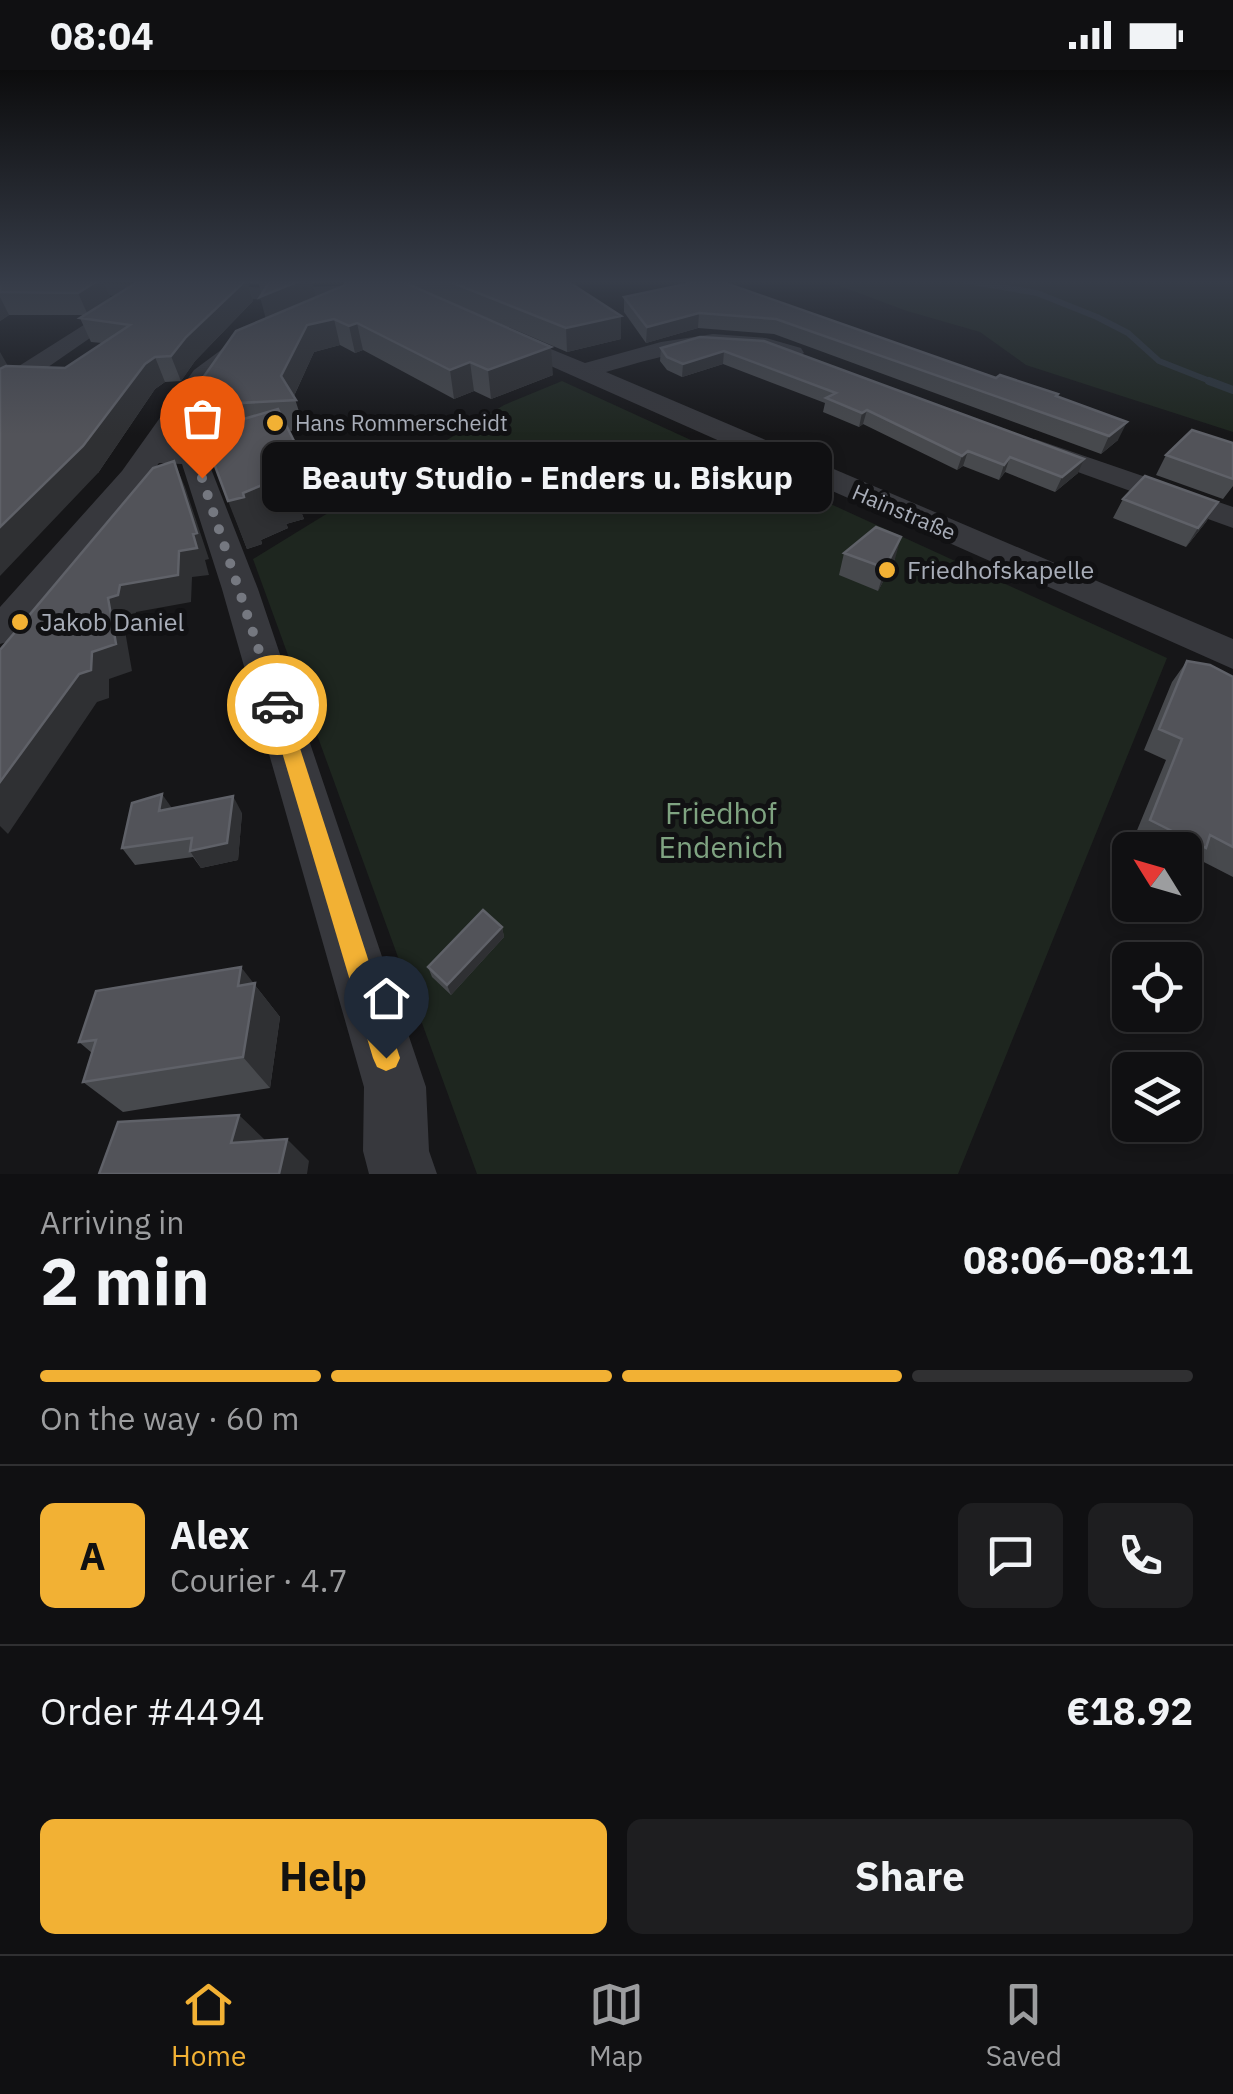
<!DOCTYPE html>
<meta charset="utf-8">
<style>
:root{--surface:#101012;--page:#1e1e20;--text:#f1f3f6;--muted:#9c9d9f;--line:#303032;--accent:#f2b134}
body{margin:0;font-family:"IBM Plex Sans",sans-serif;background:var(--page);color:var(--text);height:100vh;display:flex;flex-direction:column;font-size:38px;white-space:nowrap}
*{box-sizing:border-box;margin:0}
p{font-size:32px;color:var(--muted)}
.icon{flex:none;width:55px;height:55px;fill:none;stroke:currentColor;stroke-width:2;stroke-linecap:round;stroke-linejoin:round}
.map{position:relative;height:1104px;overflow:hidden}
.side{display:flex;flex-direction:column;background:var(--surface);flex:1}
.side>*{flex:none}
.needle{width:65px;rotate:307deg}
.buttons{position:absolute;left:1112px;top:762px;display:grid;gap:20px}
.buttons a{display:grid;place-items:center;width:90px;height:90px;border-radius:15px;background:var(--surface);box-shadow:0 5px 15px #0003,0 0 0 2px var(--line);font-size:50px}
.pin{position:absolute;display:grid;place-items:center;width:85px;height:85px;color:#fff;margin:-102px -42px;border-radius:50% 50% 50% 0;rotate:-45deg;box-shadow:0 0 10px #0007}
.pin .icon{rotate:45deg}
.courier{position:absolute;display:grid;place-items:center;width:100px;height:100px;margin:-50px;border:8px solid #f2b134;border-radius:50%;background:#fff;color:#222;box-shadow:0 2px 12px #0007}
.bubble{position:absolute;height:70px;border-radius:15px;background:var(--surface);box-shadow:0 5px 15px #0003,0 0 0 2px var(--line);font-size:32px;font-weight:700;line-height:70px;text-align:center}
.head em{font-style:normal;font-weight:700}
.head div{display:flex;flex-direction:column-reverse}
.head{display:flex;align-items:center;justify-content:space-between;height:170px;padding:0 40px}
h1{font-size:65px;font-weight:700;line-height:75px}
.bar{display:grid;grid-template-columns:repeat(4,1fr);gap:15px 10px;align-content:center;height:120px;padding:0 40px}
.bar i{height:12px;border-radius:8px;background:var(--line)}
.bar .active{background:var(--accent)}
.bar p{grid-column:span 4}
.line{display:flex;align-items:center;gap:25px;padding:0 40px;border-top:2px solid var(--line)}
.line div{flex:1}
.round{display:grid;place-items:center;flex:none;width:105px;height:105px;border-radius:15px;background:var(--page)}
.cta{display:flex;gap:20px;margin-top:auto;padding:20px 40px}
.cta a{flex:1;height:115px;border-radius:15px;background:var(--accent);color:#111;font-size:40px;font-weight:700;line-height:115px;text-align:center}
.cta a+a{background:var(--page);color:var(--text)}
.status{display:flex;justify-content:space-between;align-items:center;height:70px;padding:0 50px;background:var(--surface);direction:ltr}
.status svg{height:28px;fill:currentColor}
.menu{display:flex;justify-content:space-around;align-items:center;height:140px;border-top:2px solid var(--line);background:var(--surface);font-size:28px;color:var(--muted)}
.menu a{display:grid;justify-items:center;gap:5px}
.menu .active{color:var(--accent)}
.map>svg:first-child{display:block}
</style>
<div class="status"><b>08:04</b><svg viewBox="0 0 49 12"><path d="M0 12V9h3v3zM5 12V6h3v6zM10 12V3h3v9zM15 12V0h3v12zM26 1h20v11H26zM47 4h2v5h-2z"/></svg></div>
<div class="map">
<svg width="1233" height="1104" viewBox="0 0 1233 1104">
<rect width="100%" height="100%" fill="#161618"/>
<!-- green -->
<path fill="#1e261f" d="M826,211h407v151l-207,-67 -46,-33 -73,-21z
M562,311l605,277 -209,516h-481l-224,-615 251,-154z"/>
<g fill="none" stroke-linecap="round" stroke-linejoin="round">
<!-- stream-far1 -->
<path stroke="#2c353c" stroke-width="6" d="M967,211l70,12 60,24 31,16 31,28 56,22"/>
<!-- stream -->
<path stroke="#2c353c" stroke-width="8" d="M1209,311l24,9"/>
<!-- minor -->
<path fill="#37383d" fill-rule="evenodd" d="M0,211l285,7 96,-4 10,6 -10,6 -96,4 -285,-7z
M128,227l10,6 -3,4 -126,87 -9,2v-18z
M507,261l78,32 76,-21 52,-8 53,4 35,10 3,5 -11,7c-76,-19 -113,-10 -187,12l627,267v30l-734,-326 -3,-5 3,-5z
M257,264l8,2 3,5c-12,13 -33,19 -48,31 -23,20 -34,49 -50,74l32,4 4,6 52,133 168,498 3,64 8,23h-68l-6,-23 1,-64 -142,-498 -40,-125 -23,-1 -146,177 -13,4v-37l122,-136 72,-101 31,-23z
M1035,369l198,68v21l-208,-75 -4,-6z"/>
</g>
<!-- wall -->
<path fill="#47494d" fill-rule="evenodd" d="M0,211h103l8,18 27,-18h-17h446l54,58 -54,13 -143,-61 129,84 -62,24 -17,-8 -20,8 -91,-49 -8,3 -15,-8 -26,7 -20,44 11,34 -16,1 30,78 -17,5 2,5 -18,5 2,4 -27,12 1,4 -15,5 -43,-114 -9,1 -12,-30 83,-88 -7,-34 -11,-1 5,18 -58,60 -14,20 -16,1 -10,7 -57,84 -90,-107 57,2 37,-25 -11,-1 -11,-24 6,-3h-77l-9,6zM348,212l-5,4 -27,12 -4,-15z
M700,211l296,97 62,16 -1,3 61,43 -17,14 -327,-120 -76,-6 -52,15 -22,-31v-15z
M700,267l378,136 -23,19 -50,-20 -6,8 -36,-14 -6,4 -94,-46 -4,3 -36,-15 2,-9 -102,-39 -41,13 -15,-7 -7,-9 1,-13z
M1233,373v43l-10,13 -67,-24 10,-20z
M1123,429l95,3 -12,20 -20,25 -73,-29z
M844,483l51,6 -17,32 -39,-16z
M1187,591l46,16v200l-37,-19 -9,10 -2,-1v-17h-33l-19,-10 33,-80 -22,-10 28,-68z
M172,739l70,4 -4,47 -37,8 -8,-11 -58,8 -13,-17z
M502,857l2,10 -53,58 -19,-18 -4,-10z
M254,914l26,33 -10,71 -147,24 -40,-30 9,-29 -13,-11z"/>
<!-- shaded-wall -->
<path fill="#2f3033" d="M97,211h6l8,18 -23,16 -10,-22z
M245,211h2l6,20 -58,60 -14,20 -10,-25 15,-19z
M299,211h13l5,21 -50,21 -7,-26z
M0,227l9,18 -9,6z
M699,243l-1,15 -52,15 1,-16z
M621,246v23l-54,13 -1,-24z
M334,249l6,26 -26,7 -22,48 -11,-24 26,-51z
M357,253l6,27 -8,3 -6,-27z
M551,277l2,28 -62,24 -3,-29z
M724,281l-1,13 -41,13 1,-13z
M0,282l8,14 -8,5z
M155,287l10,25 -10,7 -57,84 -98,103v-49l145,-163z
M470,292l4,29 -20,8 -4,-29z
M867,340l-4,14 -4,3 3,-14z
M1127,352l-9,18 -17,14 8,-18z
M968,381l-5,15 -6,4 5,-14z
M1010,387l-5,15 -6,8 5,-15z
M1084,389l-6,14 -23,19 7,-15z
M174,391l11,26 24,72 -4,1 4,15 -17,2 -1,25 -55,10 -2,11 -10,2 8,46 -23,8v19l-12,4 -89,132 -8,-8v-44l92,-130 16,-54 12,-13z
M305,393l14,46 -17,5 2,5 -18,5 -16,-47 17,-10z
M272,411l16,47 -27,12 1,4 -15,5 -19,-48 15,-8z
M1218,432l-12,20 -20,25 12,-19z
M901,467l-6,22 -17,32 7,-23z
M162,724l12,17h-15z
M233,726l9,17 -4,47 -37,8 -11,-17z
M502,857l2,10 -53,58 -4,-10z
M241,897l39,50 -10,71 -27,-31 -5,-71z
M239,1045l25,24 -7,26 -26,-22z
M287,1069l22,22 -2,13h-28z"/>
<!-- building -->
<path fill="#525359" stroke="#5f6168" stroke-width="2.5" d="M0,211h97l-19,12 -78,-1z
M139,211h106l-59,56 -15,19 -16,1 -10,7 -62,82 -83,81v-158l6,-3 59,2 65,-43 -50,-7z
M264,211h35l-39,16 8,-13z
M349,211h52l150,66 -63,23 -18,-8 -20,8 -93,-47 -8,3 -15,-7 -27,6 -26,51 15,24 -113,6 53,-75 107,-45z
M448,211h119l54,35 -55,12z
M700,211h20l276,97 4,-3 58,19 -2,2 71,26 -18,14 -333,-117 -77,-6 -52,14 -23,-30z
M700,267l64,4 320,118 -22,18 -52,-20 -6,8 -36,-14 -6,5 -95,-46 -5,3 -36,-15 10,-5 -112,-42 -41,13 -16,-7 -6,-9z
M278,339l27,54 -18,4 2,5 -19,5 2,4 -29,12 1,4 -16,4 -26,-70z
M1192,360l41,13v36l-67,-24z
M174,391l23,72 -4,1 4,14 -18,3 -1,24 -58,10 -2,10 -10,3 8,46 -24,8 -1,18 -12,4 -79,108v-132l153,-182z
M1145,406l73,26 -20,26 -75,-29z
M876,457l25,10 -16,31 -41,-15z
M1187,591l23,4 23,12v170l-23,-12 -4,13 -56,-28 32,-81 -23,-10z
M162,724l-3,17 74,-15 -6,47 -37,8 2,-13 -70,10 10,-45z
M483,840l19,17 -55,58 -19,-18z
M241,897l-3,19 17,-3 -12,74 -160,25 13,-42 -17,2 17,-51z
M239,1045l-8,28 56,-4 -8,35h-180l19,-52z"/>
<!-- sky -->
<linearGradient id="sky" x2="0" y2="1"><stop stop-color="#0c0c0d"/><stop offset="0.58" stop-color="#363c48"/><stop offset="1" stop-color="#363c48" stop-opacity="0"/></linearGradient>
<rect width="1233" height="365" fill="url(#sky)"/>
<!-- route -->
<path fill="#f2b134" d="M277,628l9,7 114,353 -4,9 -10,4 -9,-4 -4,-9 -105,-353z"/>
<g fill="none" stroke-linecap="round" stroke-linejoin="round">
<!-- done -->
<path stroke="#757880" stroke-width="10" stroke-dasharray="0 18" d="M202,408l75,227"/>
</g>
<!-- markers -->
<g fill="#f2b134" stroke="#111113" stroke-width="4">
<circle cx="275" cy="353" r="10"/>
<circle cx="887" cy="500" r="10"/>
<circle cx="20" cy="552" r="10"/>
</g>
<g text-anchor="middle" stroke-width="10" stroke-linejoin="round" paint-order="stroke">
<!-- far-poi labels -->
<g font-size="22" fill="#a8adb8" stroke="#111113" text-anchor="start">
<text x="295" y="361">Hans Rommerscheidt</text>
</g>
<!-- far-street labels -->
<g font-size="22" fill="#a8adb8" stroke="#111113">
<text transform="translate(904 442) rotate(23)" y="8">Hainstraße</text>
</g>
<!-- poi labels -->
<g font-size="25" fill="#a8adb8" stroke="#111113" text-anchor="start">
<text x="907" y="509">Friedhofskapelle</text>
<text x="40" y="561">Jakob Daniel</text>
</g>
<!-- near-park labels -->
<g font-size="30" fill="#7fa381" stroke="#111113">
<text x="721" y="754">Friedhof<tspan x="721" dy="34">Endenich</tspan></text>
</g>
</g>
</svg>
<div class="buttons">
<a><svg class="needle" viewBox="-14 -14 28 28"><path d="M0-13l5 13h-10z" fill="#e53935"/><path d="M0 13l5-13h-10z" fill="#9c9d9f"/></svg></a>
<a><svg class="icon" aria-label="locate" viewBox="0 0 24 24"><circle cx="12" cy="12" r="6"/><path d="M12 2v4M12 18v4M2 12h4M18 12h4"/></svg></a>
<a><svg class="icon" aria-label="layers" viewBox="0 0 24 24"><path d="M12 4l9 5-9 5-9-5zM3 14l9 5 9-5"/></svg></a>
</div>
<div class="pin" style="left:202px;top:408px;background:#ea580c"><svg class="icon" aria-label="bag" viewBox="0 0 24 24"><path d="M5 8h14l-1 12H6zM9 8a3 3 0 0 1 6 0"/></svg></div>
<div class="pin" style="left:386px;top:988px;background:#1f2937"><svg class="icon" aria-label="home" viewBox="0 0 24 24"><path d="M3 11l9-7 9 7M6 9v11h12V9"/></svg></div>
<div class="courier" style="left:277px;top:635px"><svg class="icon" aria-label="car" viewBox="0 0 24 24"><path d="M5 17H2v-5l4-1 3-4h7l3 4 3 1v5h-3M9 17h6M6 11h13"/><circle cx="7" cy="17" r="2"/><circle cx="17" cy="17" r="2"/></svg></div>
<div class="bubble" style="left:262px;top:372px;width:570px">Beauty Studio - Enders u. Biskup</div>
</div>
<section class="side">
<div class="head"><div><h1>2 min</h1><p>Arriving in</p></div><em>08:06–08:11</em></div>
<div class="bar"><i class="active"></i><i class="active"></i><i class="active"></i><i></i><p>On the way · 60 m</p></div>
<div class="line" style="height:180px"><b class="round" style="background:var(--accent);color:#111">A</b><div><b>Alex</b><p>Courier · 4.7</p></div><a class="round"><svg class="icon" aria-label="chat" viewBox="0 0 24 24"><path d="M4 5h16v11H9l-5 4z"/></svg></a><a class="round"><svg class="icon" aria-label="phone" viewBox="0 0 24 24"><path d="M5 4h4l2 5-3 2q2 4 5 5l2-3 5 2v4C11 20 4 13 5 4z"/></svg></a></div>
<div class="line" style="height:130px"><div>Order #4494</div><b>€18.92</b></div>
<div class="cta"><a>Help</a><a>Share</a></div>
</section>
<nav class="menu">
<a class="active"><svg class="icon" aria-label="home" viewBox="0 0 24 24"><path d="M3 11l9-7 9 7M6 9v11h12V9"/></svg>Home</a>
<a><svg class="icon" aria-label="map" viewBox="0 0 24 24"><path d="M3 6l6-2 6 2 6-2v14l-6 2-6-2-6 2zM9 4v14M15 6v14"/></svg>Map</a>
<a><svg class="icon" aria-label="saved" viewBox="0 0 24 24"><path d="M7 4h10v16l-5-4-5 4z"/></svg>Saved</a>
</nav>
